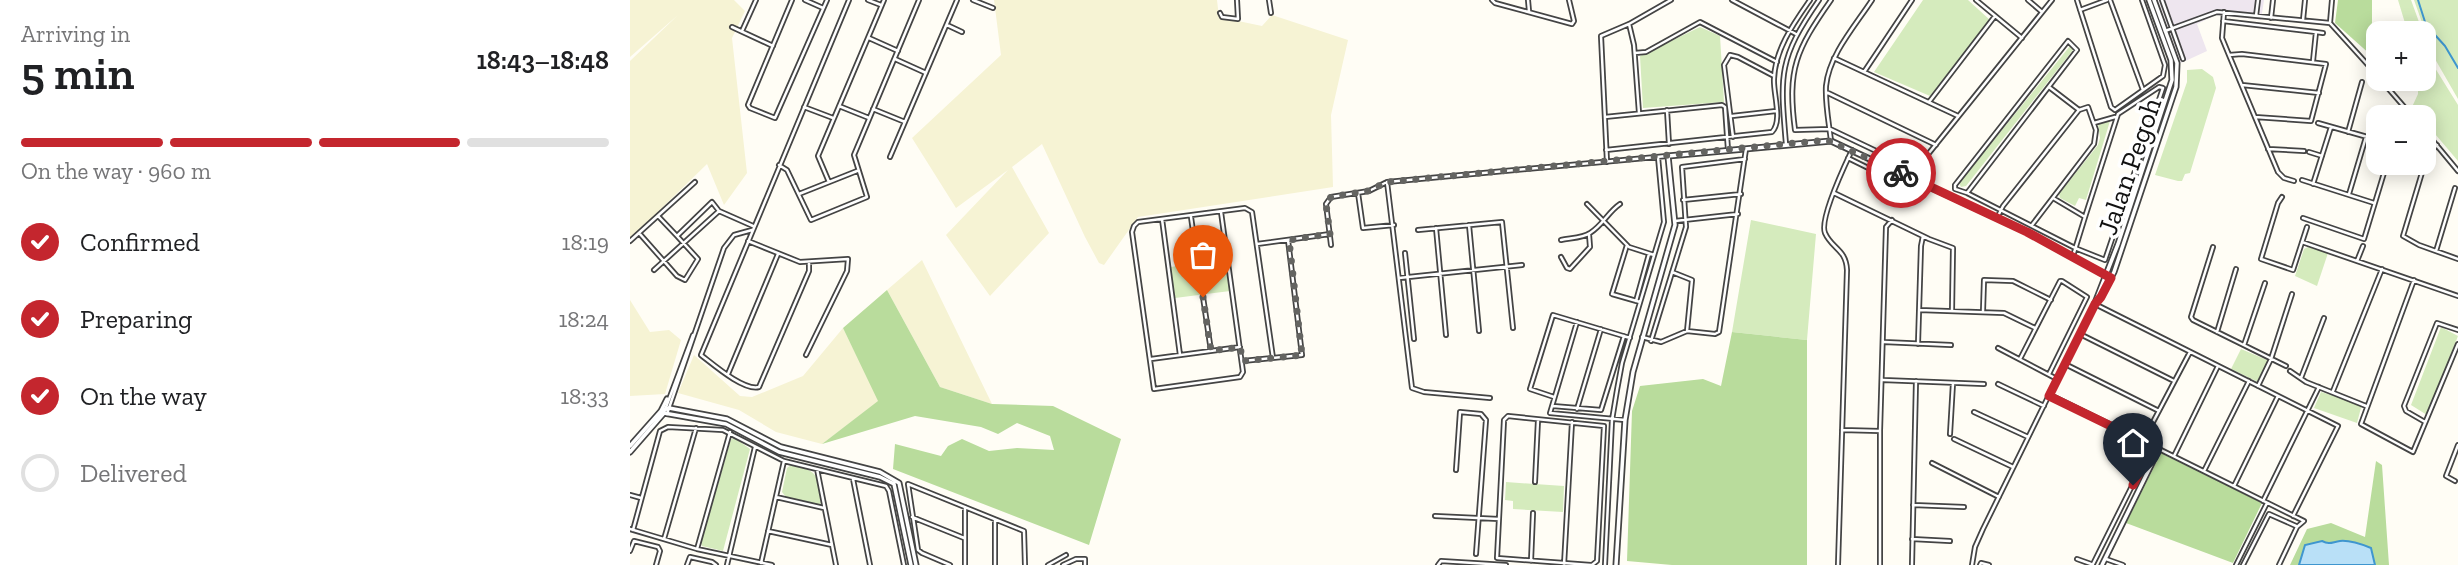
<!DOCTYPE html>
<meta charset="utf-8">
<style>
:root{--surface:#fff;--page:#f6f6f6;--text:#202124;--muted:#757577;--line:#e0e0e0;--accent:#c4262e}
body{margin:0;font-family:"Zilla Slab",serif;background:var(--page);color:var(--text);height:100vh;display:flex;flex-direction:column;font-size:26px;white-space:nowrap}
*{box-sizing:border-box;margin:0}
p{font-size:23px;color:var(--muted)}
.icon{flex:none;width:38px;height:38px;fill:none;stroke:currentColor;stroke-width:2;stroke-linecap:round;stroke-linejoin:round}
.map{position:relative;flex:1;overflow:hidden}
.panel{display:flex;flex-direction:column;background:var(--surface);width:630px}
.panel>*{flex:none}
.fabs{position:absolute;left:1736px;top:21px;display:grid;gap:14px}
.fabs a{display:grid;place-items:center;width:70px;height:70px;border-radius:14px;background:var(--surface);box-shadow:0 4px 18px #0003;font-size:35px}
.pin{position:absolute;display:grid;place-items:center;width:60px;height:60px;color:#fff;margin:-72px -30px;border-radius:50% 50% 50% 0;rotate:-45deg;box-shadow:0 0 7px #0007}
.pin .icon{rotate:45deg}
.courier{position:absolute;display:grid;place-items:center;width:70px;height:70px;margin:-35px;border:5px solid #c4262e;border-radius:50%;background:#fff;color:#222;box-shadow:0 2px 9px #0007}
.summary em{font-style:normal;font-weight:600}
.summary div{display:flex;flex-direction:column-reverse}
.summary{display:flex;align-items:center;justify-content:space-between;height:119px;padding:0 21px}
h1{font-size:46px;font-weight:600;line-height:52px}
.bar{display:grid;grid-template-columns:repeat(4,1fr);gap:10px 7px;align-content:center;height:84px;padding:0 21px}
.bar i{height:9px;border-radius:5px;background:var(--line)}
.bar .current{background:var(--accent)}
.bar p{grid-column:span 4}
ol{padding:0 21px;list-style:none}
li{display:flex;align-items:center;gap:21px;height:77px}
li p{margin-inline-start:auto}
li .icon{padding:7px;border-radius:50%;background:var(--accent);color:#fff;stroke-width:4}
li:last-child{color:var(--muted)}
li i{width:38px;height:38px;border:4px solid var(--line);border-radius:50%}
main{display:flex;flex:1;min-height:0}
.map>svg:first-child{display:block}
</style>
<main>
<section class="panel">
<div class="summary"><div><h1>5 min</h1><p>Arriving in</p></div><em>18:43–18:48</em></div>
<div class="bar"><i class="current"></i><i class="current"></i><i class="current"></i><i></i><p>On the way · 960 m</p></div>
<ol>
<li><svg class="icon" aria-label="check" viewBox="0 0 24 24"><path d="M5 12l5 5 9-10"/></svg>Confirmed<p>18:19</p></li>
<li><svg class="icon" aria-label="check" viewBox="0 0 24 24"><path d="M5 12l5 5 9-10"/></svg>Preparing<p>18:24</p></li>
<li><svg class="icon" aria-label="check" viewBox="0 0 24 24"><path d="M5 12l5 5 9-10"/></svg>On the way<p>18:33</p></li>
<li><i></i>Delivered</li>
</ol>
</section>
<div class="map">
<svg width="1828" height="565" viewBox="0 0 1828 565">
<rect width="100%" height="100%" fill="#fffdf5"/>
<!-- industrial -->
<path fill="#eee6ef" d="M1528,0h106l-3,20 -45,-5 -19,9 10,27 -26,12z"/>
<!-- farmland -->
<path fill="#f6f3d4" d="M0,0h104l11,11 -13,27 15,135 -23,32 -17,-41 -77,75v-178l48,-46 -48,42z
M364,0h223l2,17 43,9 10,-11 76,25 -17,75 2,72 -195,30 -34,48 -5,-2 -14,-26 -43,-93 -30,23 37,66 -59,63 -44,-61 62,-65 -52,38 -44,-70 89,-83z
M292,260l70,144 -52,-17 -53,-97z
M0,300l20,32 19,-2 12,10 -16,54 -35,2z
M213,328l36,73 -57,43 -46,-12 -37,-22 -61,-17 16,-38 46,41 12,1 51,-21z"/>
<!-- green -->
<path fill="#d5ebbd" d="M1293,0h45l22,20 -60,76 -56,-24z
M1768,0h13l12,33h-15z
M1784,0h44v99l-23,-40z
M1070,27l20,9 4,66 -81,6 -3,-52z
M1794,37l11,31 23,37v56l-34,-40v-4h-3l-9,-10 6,-13v-15h6z
M1440,46l3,4 -107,136 -5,1 -2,-4z
M1572,69l11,8 3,11 -26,85 -5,1 -3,7h-4l-23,-6 32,-93v-12z
M1480,121l-24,79 -7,-2 -4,8 -15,-8 -1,-4 39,-49 2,-7 -2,-14z
M1121,220l65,14 -9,106 -75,-8z
M1678,247l20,6 -11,33 -22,-10 9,-27z
M596,260l4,31 -55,7 -5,-31z
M1811,327l17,9 -31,79 -16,-10z
M1611,349l26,11v4l-9,18 -27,-13z
M1691,392l41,12 -5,19 -43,-15z
M105,438l15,11 -27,102 -21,-5 -1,-3 30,-104z
M161,465c30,7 25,9 30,38l-2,2 -33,-8 -4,-5 5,-24z
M876,482l58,4 -1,26 -50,-3v-8l-8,-1z"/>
<!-- forest -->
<path fill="#b9dc9c" d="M1708,0h34v56l-37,-33z
M257,290l53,97 52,17 61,2 68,33 -32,106 -196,-76 2,-25 46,12 7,-10 14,-7 27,12 28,-3 37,2 -4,-14 -33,-13 -19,11 -17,-7 -66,-11 -93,28 56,-43 -35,-73z
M1102,332l75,8v225h-135l-45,-4 5,-150 8,-25 63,-7 18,7z
M1531,453l101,50 -29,60 -107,-40z
M1746,461l6,4 7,100h-14l-4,-17 -31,-7 -11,3 -7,-3 -16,4 -7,20h-9l17,-36 24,-6 34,14z"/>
<!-- water -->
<path fill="#b9e0f7" stroke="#3f96cf" stroke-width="2" d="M1692,541c8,4 10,1 18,0 10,-1 21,3 31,7l4,17h-76l6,-20z"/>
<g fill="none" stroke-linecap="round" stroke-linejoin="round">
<!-- stream -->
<path stroke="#3f96cf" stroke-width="2" d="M1788,0l8,25 19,21 13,22"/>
<defs>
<path id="minor" d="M162,0l-44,105 2,3 25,10 52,-118
M175,0l18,8
M238,0l13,5
M343,0l20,8
M639,0l2,13
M862,0l3,3 77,21 2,-3 -5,-21
M898,0l1,11
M1102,0l64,34
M1201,0c-35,50 -44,69 -36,130l35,-1 86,41
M1346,0l46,38
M1398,0l14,12
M1447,0l34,107 4,3 48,-34 2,-11 -23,-65
M1480,0l33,90
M1532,0l21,59
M1450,10l27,-10
M1594,12l-2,26 7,17 49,117 6,6 10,3
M590,13l2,4 16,2 -1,-19
M1626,16l2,-16
M1641,18l2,-18
M1673,20l2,-20
M1593,21l93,11 -3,29
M1700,23l2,-23
M999,24l5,21 5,68
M317,25l15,7
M102,27l41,19
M112,31l14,-31
M1535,31l52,-19 113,11 48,53
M1686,32l7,1
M239,38l29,13
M1438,41l9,9 -110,143 -12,-4v-4z
M1005,53l11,-1 54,-30 77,40
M1599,55l13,-1 84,10 -15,57 -56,-4
M1204,58l124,58
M265,59l31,14
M1234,72l48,-72
M1750,79l33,38
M1612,85l77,8
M1419,87l30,23
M1196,92l110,53
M1299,102l66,-86
M209,106l30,12
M174,107l29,11
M243,109l32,13
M1037,110l2,34
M1102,116l44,-5
M975,117l117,-12 3,2 3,43
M1773,117l5,-6
M1464,123l21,-6
M1688,123l60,17
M1794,130l34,41
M1718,132l14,-50
M1103,137l-9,-72 6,-10 8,2 36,19
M1201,141c-2,-18 -6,-37 -5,-55 3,-31 29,-60 46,-86
M1156,144c-6,-69 -8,-85 33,-144
M1807,145l-10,11 -24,80 16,9 39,14
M1638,149l36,2
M976,150l166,-18c11,-11 1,-39 2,-53 1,-30 20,-56 36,-79
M1679,152l13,4
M260,157l67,-157
M1218,158l71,35
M977,162l-6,-126 28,-12 42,-24
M149,165l8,5 24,50 56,-23 -13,-42 65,-155
M1672,180l72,23
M199,182l-11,-26 66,-156
M757,182l25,206 12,4 66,6
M1683,184l18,-57
M1276,187l19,-29 127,-158
M728,193l5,35 31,-3
M1204,193l95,46 24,9 -1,63
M1337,193l108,55 30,12 58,-172 -4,-1 -41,27 -33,103c-4,13 -8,26 -12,39
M169,194l58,-23
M1719,194l17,-57
M1652,197l-4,6 -17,56 32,11 14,-43
M1423,198l32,19
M1053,200l58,-6
M957,204l42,43 25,8
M591,212l22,160 -3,5 -86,12 -22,-157 2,-6 4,-4 107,-14 7,4 21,146
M28,216l19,20
M561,217l6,42
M1367,218l6,-12 76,-96 9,-3 8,23 -2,14 -62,81
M1673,218l61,21 23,-76
M532,219l18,136
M1045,221l63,-7
M839,225l10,106
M806,228l10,107
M788,230l84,-8 11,106
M9,233l38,43 8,4 13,-21 -21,-23 35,-34 7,9 34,15
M931,240c9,-2 22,-2 29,-7 13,-8 18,-21 30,-29
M0,241l65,-59
M118,241l52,21 48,-3 -1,12 -41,84
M1672,242l156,54
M627,244l73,-10
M701,245l-5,-41 5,-7 38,-6 18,-9 280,-26
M997,245l-15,49 28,8
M1583,247l-22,70 2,3 93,46
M1806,251l19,-63
M775,253l9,86
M931,257l6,11 3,1 20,-22 -1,-13
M1727,261l6,-15
M179,262v9l-50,116c-15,4 -45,-22 -58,-32l148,-355
M24,270l65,-59
M1042,272l20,8 -5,51
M769,278l123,-13
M1784,280l-53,144 52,28 45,-108
M573,297l8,54
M1006,301l13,-47
M1465,304l243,122 -45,90
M1289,310l85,3 31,15
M1353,311l1,-31 29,1 38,19
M947,322l-27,91 75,7
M1587,332l19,-63
M1450,334l94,47
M1012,337l19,5 26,-11 28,3 4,-2 27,-183
M1021,341l35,-114 -4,-60 63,-8
M1254,342l67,3
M1288,344l3,-98 2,-10
M1614,345l21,-62
M1368,348l59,31
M521,359l89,-12
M1390,359l40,-78h2l25,16 -38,77
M613,361l59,-6 -14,-115
M1435,364l94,47
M1660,371l16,11 60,24
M98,374l50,-120
M1671,378l23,-60
M1253,380l101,4
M1368,384l46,22
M1628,386l13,-27 21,-65
M1703,391l49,-122
M924,397l-24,-8 23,-74 77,23
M923,406l48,4 23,-74
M947,409l24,-80
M35,410l28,-75
M1344,412l54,25
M37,414l57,-166 10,-13 18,-5
M1795,422l-19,-11 -2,-5 33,-83 21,7
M1212,430l38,1
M1320,434l3,-51
M1324,439l59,28
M1513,441l47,-89
M1529,449l145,72 -7,6 -18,38
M1544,456l44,-90
M1302,463l67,34
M187,469l19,96
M826,470l4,-58 21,2 5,6 -10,134
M1574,471l45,-90
M223,479l17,86
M1825,481l-9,-5 12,-31
M905,482l3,-62
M1604,486l44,-90
M0,495l11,3
M146,497l48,11
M1633,501l56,-114
M1283,505l51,2
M335,507v58
M805,516l64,3
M282,517l52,21
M365,520v45
M0,529l67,20 75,16
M3,530l27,-99 8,-4 55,3 61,31 102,25 3,5 15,74
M138,531l64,14
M34,539l32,-111
M1282,539l38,2
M67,549l33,-117
M0,551l4,-10 24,6 2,4 -4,14
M1447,559l14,5
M1476,559l17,6
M901,561l2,-48
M131,563l23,-102
M1463,564l59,-118
M57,565l3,-8 22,5 4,3
M97,565l28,-118
M320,565l-28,-12 -4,-3 -10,-66 116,47 1,34
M418,565l18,-10
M433,565l13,-6h9v6
M808,565l3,-4 65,4
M934,565l8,-143
M961,565l-94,-7 7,-138 4,-4 96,10 -7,135 -5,4
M975,565l7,-145 5,-30 5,-27 42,-141 -6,-65
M1208,565l9,-295c-1,-21 -15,-21 -22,-37 -6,-14 20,-68 27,-83
M1250,565v-134l6,-204 6,-7
M1282,565l4,-184
M1342,565l3,-18 8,-18 66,-134
M1350,565l1,-2 8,2
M1606,565l31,-62
M1613,565l26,-51 27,12"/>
<path id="tertiary" d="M1465,303l23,-59 54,-164 -1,-20 -22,-60
M31,411l8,-3 58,11 54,28 99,25 19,11 17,82
M0,446l31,-35 6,-12
M0,452l34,-39 62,11 53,28 101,25 14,7 17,81
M986,565l9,-145 8,-48 42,-147 -7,-69 163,-15 196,91 84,46
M1472,565l57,-116 -110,-54 46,-91 6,-7 13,-25 62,-185 1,-24 -23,-63"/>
</defs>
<!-- minor casing -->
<use href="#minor" stroke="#444" stroke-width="6"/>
<!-- tertiary casing -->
<use href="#tertiary" stroke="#444" stroke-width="7"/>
<!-- minor -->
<use href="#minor" stroke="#fff" stroke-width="2.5"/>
<!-- tertiary -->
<use href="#tertiary" stroke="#fff" stroke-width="3.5"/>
</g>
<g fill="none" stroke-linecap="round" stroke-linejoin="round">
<!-- done -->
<path stroke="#646461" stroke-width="7" stroke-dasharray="0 12.6" d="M573,297l8,54 29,-4 3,14 59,-6 -13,-115 41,-6 -4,-30 5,-7 37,-6 19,-9 440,-42 74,33"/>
<!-- route -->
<path stroke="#c4262e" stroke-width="9" d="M1271,173l126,59 84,46 -10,19 -6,7 -46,92 103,50 -19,39"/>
</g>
<g text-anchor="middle" stroke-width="7" stroke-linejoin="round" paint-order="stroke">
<!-- street labels -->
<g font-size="28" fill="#111" stroke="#fff">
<text transform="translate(1499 166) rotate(-71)" y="10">Jalan Pegoh</text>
</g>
</g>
</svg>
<div class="fabs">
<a>+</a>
<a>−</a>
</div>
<div class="pin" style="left:573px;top:297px;background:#ea580c"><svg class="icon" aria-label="bag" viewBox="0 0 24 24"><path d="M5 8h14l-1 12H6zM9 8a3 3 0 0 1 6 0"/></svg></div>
<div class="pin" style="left:1503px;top:485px;background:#1f2937"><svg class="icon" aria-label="home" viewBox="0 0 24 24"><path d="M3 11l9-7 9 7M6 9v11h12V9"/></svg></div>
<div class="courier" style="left:1271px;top:173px"><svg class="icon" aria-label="bike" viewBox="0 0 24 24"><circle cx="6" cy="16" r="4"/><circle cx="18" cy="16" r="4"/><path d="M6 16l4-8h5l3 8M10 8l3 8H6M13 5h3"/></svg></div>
</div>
</main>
